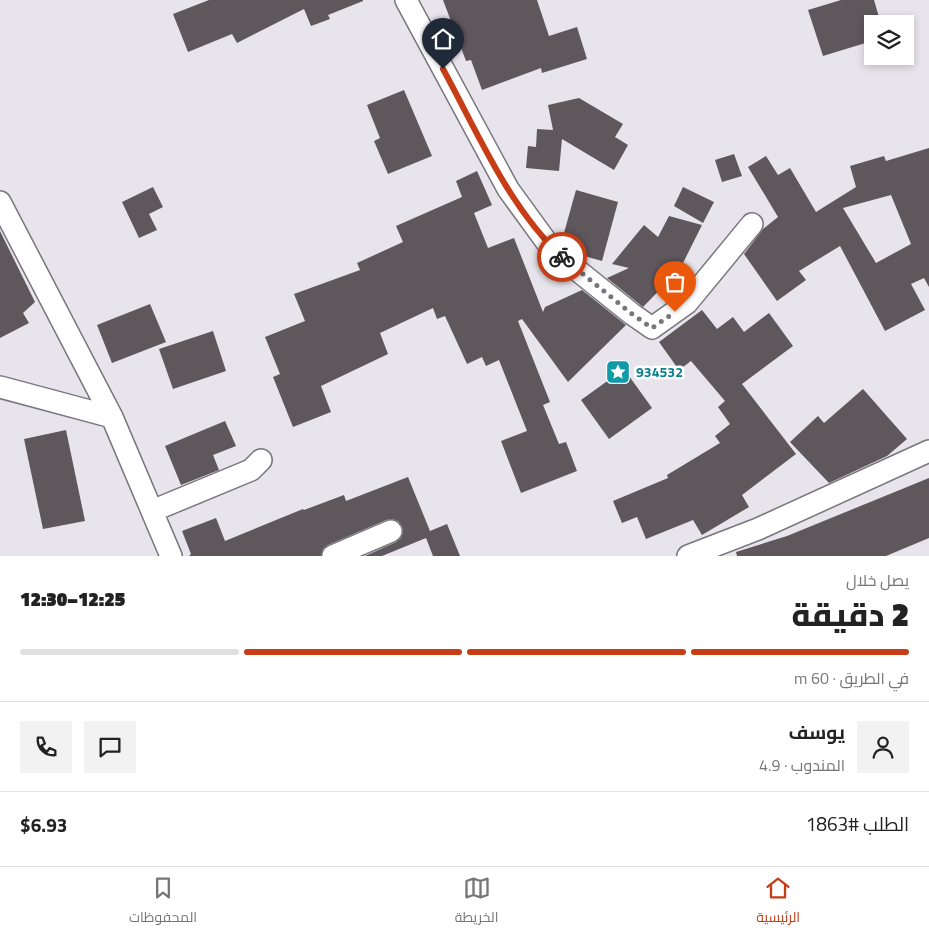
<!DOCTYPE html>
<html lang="ar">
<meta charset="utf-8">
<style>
:root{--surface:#fff;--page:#f2f2f2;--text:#222;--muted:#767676;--line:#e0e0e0;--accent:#c63d16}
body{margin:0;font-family:"Titillium Web",Cairo,sans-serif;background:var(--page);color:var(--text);direction:rtl;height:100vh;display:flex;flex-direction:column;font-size:19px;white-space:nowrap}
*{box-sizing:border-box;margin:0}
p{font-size:16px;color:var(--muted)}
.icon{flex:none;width:28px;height:28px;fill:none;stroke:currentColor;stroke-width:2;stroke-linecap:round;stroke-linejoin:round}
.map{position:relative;height:556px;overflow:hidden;direction:ltr}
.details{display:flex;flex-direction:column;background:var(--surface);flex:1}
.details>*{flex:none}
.controls{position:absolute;left:864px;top:15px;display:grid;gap:10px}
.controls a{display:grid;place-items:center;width:50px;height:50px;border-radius:0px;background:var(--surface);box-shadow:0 2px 8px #0003;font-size:25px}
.pin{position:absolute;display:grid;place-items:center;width:42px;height:42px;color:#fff;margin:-51px -21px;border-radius:50% 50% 50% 0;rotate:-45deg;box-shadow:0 0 5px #0007}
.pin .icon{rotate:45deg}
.courier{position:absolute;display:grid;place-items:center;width:50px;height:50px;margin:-25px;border:4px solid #c63d16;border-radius:50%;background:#fff;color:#222;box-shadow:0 1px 6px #0007}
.summary em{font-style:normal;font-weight:800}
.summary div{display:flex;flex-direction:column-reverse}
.summary{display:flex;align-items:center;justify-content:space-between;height:85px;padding:0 20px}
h1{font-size:32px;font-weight:800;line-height:38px}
.bar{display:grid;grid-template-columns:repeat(4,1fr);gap:8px 5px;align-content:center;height:60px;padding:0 20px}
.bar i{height:6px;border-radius:4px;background:var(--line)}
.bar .current{background:var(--accent)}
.bar p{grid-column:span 4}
.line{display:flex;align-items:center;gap:12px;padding:0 20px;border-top:1px solid var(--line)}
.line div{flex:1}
.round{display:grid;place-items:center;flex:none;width:52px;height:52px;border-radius:0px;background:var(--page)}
.dock{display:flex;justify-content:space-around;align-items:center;height:70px;border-top:1px solid var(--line);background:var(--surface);font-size:14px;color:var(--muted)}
.dock a{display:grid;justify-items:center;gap:2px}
.dock .current{color:var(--accent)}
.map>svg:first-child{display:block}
</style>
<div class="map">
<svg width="929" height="556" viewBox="0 0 929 556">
<rect width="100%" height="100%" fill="#e7e4ec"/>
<!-- building -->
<path fill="#5e575c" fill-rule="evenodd" d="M209,0h154v1l-35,14 2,4 -19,7 -7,-17 -67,34 -5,-9 -44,18 -15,-38z
M443,0h94l12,36 28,-9 10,32 -45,14 -1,-5 -59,22 -11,-30 -5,1z
M841,0h33l7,24h-9v17l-49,15 -15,-46z
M404,90l28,66 -44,18 -14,-33 6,-3 -13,-33z
M579,98l44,26 -8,13 13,8 -14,25 -52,-31 -3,32 -33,-3 2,-22 8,1 1,-18 16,1 -5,-25z
M929,148v139l-5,-9 -13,6 14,26 -40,21 -45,-85 -41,25 7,9 -29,21 -33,-47 19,-25 15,-12 -30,-50 18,-11 12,19 12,-7 26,44 40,-25 -6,-21 34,-10 2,5zM891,195l20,49 -35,19 -33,-55z
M734,154l8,22 -20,6 -7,-22z
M477,171l15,34 -18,8 14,35 26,-10 29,74 2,-5 37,-17 44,35 -58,57 -46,-63 -4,2 32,81 -7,3 16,39 7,-2 11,29 -56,22 -20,-52 26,-10 -28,-71 -13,6 -4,-9 -15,7 -22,-48 -8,3 -4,-11 -53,25 8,21 -67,32 10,26 -38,15 -20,-50 7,-3 -15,-37 40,-16 -11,-27 66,-24 -3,-7 46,-21 -7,-16 66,-29 -6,-16z
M153,187l10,20 -14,7 8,16 -18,8 -17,-36z
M683,187l31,15 -11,21 -29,-17z
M576,190l42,12 -16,59 -25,-7 -15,-14z
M669,216l33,9 -22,44 -37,38 -36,-29 22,-10 -17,-4 32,-39 14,12z
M0,231l35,71 -12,11 6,10 -29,15z
M150,304l16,38 -54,21 -15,-38z
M702,310l15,19 16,-12 11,15 25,-19 24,33 -51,38 54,70 -54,41 7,12 -47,28 -9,-15 -47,19 -9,-22 -15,6 -9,-22 55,-23 -1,-3 53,-32 -5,-7 15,-12 -12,-17 7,-6 -34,-40 -12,9 -20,-28z
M213,331l13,40 -53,18 -14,-40z
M624,369l28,39 -43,31 -28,-39z
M863,389l44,50 -20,17 -58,27 -39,-41 28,-26 6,7z
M225,421l11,25 -23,9 6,15 -38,15 -16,-39z
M66,430l19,91 -42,8 -19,-90z
M408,477l22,54 17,-7 13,32h-27l-7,-18 -44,18h-17l31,-14 5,-4 2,-6 -1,-6 -4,-5 -6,-2 -6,1 -58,25 -5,4 -2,7h-132l2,-2 -9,-23 34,-13 9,23 78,-32 1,1 40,-15 2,6z
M929,478v60l-43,18h-149l-1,-4 51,-16z"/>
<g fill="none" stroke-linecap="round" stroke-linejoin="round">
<defs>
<path id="street" d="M406,0l102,189 40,55 24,22 60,48 20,14 35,-25 65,-79
M0,202l112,215 59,139
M0,387l112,30
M152,511l99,-41 10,-10
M333,556l58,-25
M688,556l70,-27 171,-78"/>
</defs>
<!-- street casing -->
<use href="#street" stroke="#78767d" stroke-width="24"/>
<!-- street -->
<use href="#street" stroke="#fff" stroke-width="21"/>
</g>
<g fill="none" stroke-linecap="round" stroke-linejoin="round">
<!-- done -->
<path stroke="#78767c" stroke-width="5" stroke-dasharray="0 9" d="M562,257l70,57 20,14 23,-16"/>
<!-- route -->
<path stroke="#c63d16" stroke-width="6" d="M443,69c35,64 65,137 119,188"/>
</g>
<!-- icons -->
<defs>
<symbol id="sight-square" viewBox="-11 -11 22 22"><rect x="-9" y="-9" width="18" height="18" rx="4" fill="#0f9aa8" stroke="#fff"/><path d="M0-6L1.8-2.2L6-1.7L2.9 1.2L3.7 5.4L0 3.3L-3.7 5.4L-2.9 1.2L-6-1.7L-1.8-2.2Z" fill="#fff"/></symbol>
</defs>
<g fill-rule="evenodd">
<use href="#sight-square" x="604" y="358" width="28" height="28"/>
</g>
<g text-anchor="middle" stroke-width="5" stroke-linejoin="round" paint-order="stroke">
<!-- culture labels -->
<g font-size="14" font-weight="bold" fill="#0d838f" stroke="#fff" text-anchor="start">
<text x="636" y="377">934532</text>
</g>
</g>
</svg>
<div class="controls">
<a><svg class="icon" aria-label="layers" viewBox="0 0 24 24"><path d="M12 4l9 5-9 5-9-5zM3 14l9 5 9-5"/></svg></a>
</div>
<div class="pin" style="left:675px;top:312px;background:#ea580c"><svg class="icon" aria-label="bag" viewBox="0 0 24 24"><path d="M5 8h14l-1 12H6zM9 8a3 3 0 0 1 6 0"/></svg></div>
<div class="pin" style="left:443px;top:69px;background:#1f2937"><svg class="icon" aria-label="home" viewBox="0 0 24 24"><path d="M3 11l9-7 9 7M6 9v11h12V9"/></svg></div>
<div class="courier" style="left:562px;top:257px"><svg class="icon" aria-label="bike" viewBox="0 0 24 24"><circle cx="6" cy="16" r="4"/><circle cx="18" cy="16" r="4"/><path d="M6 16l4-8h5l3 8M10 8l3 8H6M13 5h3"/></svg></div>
</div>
<section class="details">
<div class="summary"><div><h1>2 دقيقة</h1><p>يصل خلال</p></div><em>12:25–12:30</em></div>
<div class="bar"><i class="current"></i><i class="current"></i><i class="current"></i><i></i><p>في الطريق · 60 m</p></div>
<div class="line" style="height:90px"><a class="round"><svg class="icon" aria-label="person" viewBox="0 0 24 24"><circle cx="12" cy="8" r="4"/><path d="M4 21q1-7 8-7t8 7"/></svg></a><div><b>يوسف</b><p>المندوب · 4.9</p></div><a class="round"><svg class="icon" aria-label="chat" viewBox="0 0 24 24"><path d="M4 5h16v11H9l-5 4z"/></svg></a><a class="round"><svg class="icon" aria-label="phone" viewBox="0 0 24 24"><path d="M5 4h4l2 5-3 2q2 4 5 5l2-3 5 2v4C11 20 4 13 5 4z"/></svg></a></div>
<div class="line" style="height:65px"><div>الطلب #1863</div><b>$6.93</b></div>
</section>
<nav class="dock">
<a class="current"><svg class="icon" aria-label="home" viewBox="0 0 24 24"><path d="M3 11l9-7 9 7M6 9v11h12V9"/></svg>الرئيسية</a>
<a><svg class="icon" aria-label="map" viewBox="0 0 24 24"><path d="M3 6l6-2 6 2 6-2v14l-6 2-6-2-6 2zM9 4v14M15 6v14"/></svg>الخريطة</a>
<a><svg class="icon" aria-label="saved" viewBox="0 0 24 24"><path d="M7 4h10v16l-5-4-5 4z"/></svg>المحفوظات</a>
</nav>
